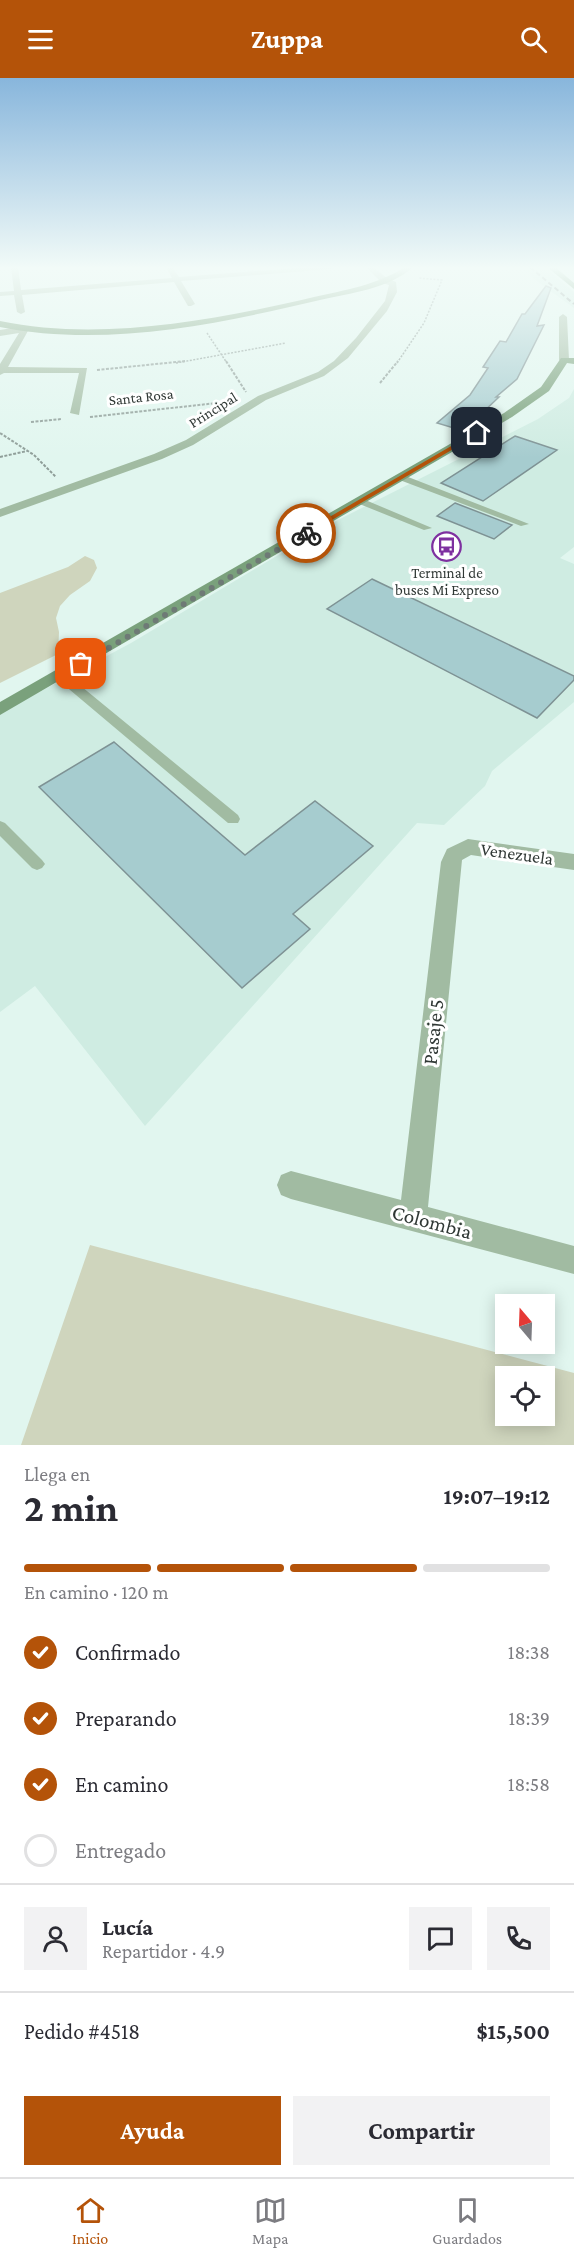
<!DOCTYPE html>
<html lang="es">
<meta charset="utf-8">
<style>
:root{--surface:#fff;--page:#f2f2f3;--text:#2b2b33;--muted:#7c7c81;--line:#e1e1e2;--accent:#b45309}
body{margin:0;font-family:"Crimson Pro",serif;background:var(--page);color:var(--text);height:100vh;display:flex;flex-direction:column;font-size:22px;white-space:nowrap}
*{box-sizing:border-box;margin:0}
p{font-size:20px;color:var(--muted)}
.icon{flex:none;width:33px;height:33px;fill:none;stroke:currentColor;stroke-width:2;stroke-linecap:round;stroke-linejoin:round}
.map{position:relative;height:1367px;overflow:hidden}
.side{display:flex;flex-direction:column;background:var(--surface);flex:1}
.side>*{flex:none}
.needle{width:39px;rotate:341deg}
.fabs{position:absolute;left:495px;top:1216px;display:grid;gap:12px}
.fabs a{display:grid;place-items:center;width:60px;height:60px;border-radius:0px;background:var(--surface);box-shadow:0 3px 15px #0003;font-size:30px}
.pin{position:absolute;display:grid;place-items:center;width:51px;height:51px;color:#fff;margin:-26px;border-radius:12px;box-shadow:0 3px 9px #0006}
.courier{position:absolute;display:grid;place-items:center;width:60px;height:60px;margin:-30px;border:4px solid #b45309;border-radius:50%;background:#fff;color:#222;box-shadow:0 2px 8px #0007}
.summary em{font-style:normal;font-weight:700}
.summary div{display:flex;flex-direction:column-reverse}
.summary{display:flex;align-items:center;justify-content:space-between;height:102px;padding:0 24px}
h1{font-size:39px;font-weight:700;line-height:45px}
.bar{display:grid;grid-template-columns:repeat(4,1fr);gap:9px 6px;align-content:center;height:72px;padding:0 24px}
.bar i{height:8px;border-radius:4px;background:var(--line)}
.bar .on{background:var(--accent)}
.bar p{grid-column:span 4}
.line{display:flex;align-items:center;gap:15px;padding:0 24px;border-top:2px solid var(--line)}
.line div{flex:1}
.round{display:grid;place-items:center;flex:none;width:63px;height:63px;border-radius:0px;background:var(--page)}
ol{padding:0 24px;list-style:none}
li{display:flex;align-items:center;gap:18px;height:66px}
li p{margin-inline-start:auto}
li .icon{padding:6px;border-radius:50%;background:var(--accent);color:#fff;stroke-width:4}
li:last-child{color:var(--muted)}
li i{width:33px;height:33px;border:3px solid var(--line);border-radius:50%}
.button{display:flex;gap:12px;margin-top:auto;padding:12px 24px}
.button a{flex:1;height:69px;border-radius:0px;background:var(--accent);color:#fff;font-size:24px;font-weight:700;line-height:69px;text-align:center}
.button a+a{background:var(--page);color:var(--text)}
header{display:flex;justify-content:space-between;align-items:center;height:78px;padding:0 24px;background:var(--accent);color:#fff;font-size:27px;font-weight:700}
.tab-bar{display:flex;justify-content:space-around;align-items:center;height:84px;border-top:2px solid var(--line);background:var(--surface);font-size:16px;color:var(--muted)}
.tab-bar a{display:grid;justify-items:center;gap:3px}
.tab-bar .on{color:var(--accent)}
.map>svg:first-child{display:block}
</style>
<header><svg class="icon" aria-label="menu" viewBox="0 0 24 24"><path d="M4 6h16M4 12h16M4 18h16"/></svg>Zuppa<svg class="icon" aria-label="search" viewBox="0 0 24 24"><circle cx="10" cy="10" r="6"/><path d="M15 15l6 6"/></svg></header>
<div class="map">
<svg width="574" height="1367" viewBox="0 0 574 1367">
<rect width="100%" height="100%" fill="#e1f6ef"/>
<!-- built -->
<path fill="#cfece2" d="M523,189h21l30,25v16l-40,-29z
M574,311v158l-14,11 14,6v138l-82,69 -7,15 -41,39 -27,-2 -272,303 -110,-140 -35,26v-299l131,-70 201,-120 206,-104 31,-21z"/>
<!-- green -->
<path fill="#cfd5bd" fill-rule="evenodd" d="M85,478l9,4 3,8 -7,13 -20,14 -10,11 -4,12 3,14 -1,22 -58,29v-90l68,-26z
M90,1167l484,128v72h-553zM506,1299h38v39h-38z"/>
<!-- building -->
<path fill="#a6cccf" stroke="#7e9294" stroke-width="1.5" d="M546,208l5,2 -14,38 7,-1 -27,54 -21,18h3l-19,18 -23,14 -20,-6 33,-28 18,-27 -5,-1 17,-26 6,1 16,-28h3z
M515,358l42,14 -74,51 -42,-18z
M455,425l57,22 -18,14 -57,-23z
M372,501l202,97v4l-37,38 -210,-109z
M114,664l131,113 70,-54 58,45 -80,68 17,15 -68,59 -203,-201z"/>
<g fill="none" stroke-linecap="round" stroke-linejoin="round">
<!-- path-far1 -->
<path stroke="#8e9d98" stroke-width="1.5" stroke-dasharray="2 1.5" stroke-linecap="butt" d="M207,255l20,30
M176,285l110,-20
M397,285l27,-40 18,-43 -24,-2"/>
<!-- path -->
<path stroke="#8e9d98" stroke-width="2" stroke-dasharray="3 1.5" stroke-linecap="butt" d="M226,283l20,31
M97,292l89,-9
M380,305l18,-22
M90,339l136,-15
M31,344l31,-3
M0,355l34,22 22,22
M0,379l27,-6"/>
<!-- lane -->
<path fill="#a1bba2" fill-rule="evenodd" d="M397,397h6l126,49 -8,2 -124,-47z
M357,421h6l69,29 -8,2 -67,-27z
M61,594l4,1 173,142 2,4 -2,4h-10l-171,-144 -2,-3 2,-3z
M0,743l5,2 37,37 3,4 -3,4 -5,2 -5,-2 -32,-32z"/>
<!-- street -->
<path fill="#a1bba2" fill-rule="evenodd" d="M11,189h7l3,23 151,-12 -6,-11h6l7,10 130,-10h26l-4,2 -150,12 14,23 -4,2h-3l-14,-24 -152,13 3,17 -4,2 -4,-2 -3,-17 -14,1v-4l14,-1z
M366,189h7l15,12 8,3 1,10 -10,19 -39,47 -24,18 -58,24 -73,45 -31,14 -162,58v-8l154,-55 32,-14 72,-44 60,-24 16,-11 22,-23 29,-37 4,-16 -7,-2z
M563,236l4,3 2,43 -5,3 -5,-3v-43z
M25,248l4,3 -21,38 79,1 -8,47 -9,-2 9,-40h-75l-4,2v-11l19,-31 -19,3v-6z
M468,761l106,15v16l-103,-15 -9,5 -34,347 146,39v28l-283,-75 -10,-4 -4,-10 4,-10 10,-4 110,29 40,-338 6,-13z"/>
<!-- secondary -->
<path fill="#7aa17c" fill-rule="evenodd" d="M405,189h8c-24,22 -63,26 -93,33 -102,24 -215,48 -320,27v-6c100,21 216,-1 314,-24 31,-7 63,-12 91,-30z
M561,280h13v6l-7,-1 -18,28 -37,26 -512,298v-13l504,-289 37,-26z"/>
<!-- primary -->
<path fill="#5d8e61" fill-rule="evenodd" d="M547,189h8l19,16v6z"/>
<!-- rail -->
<path stroke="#778480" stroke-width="2" stroke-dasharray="5 3" stroke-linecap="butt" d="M530,189l44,37"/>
</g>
<!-- sky -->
<linearGradient id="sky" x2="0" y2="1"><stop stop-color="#88b6dc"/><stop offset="0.5" stop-color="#f2fbf8"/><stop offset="1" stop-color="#f2fbf8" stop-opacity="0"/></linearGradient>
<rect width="574" height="380" fill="url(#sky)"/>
<!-- route -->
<path fill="#b45309" d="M477,353l2,3 -171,100 -6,-1z"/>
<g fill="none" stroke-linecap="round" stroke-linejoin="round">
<!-- done -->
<path stroke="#6e7a76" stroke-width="6" stroke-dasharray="0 10.8" d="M81,586l225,-131"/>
</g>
<!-- icons -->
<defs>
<symbol id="bus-ring" viewBox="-11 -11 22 22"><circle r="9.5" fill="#fff" stroke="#7e30a0" stroke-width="1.5"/><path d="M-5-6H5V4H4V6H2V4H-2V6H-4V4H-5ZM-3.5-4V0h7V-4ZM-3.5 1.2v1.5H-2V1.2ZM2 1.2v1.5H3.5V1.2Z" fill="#7e30a0"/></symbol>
</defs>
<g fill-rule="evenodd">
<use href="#bus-ring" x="430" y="452" width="33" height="33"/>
</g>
<g text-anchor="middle" stroke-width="6" stroke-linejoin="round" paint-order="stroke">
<!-- far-street labels -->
<g font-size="15" fill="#303835" stroke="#fff">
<text transform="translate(141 319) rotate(-6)" y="5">Santa Rosa</text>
<text transform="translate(213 332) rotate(-32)" y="5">Principal</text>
</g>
<!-- far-poi labels -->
<g font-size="15" fill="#303835" stroke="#fff">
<text x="447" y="500">Terminal de<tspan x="447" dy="17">buses Mi Expreso</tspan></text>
</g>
<!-- street labels -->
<g font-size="18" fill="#303835" stroke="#fff">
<text transform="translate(517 776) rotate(8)" y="6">Venezuela</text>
</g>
<!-- near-street labels -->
<g font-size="21" fill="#303835" stroke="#fff">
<text transform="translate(433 954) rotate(-84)" y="7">Pasaje 5</text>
<text transform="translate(432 1144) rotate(15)" y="7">Colombia</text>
</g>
</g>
</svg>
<div class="fabs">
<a><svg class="needle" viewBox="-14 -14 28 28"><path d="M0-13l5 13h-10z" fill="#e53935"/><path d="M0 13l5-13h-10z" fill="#7c7c81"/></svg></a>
<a><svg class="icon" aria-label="locate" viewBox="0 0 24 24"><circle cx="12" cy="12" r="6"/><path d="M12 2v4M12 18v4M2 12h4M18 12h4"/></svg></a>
</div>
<div class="pin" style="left:81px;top:586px;background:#ea580c"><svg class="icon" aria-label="bag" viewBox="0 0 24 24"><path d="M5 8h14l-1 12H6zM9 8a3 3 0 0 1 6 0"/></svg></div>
<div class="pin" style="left:477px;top:355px;background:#1f2937"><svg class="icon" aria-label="home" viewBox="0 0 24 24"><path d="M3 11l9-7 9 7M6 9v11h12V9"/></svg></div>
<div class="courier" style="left:306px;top:455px"><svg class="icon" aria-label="bike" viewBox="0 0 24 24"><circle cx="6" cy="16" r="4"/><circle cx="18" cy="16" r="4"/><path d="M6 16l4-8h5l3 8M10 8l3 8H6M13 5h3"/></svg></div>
</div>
<section class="side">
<div class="summary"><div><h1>2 min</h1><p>Llega en</p></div><em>19:07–19:12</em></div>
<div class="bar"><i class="on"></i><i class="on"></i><i class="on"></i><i></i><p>En camino · 120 m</p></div>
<ol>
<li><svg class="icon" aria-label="check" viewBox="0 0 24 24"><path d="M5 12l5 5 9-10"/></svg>Confirmado<p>18:38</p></li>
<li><svg class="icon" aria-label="check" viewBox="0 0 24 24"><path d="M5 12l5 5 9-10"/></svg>Preparando<p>18:39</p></li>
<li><svg class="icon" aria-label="check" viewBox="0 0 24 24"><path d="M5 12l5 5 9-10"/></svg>En camino<p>18:58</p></li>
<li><i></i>Entregado</li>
</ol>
<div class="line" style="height:108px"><a class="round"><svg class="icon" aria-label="person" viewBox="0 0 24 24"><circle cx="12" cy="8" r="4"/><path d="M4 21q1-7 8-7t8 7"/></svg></a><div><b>Lucía</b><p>Repartidor · 4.9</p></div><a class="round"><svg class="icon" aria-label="chat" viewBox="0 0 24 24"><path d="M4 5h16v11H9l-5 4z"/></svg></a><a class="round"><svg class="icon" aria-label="phone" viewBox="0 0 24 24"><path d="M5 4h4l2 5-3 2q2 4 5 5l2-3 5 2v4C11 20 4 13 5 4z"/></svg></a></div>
<div class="line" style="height:78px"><div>Pedido #4518</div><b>$15,500</b></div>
<div class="button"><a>Ayuda</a><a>Compartir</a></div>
</section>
<nav class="tab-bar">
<a class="on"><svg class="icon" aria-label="home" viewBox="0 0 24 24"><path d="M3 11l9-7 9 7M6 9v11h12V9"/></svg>Inicio</a>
<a><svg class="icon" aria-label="map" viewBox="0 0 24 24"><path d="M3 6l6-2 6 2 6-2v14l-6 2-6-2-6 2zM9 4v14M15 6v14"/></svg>Mapa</a>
<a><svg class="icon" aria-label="saved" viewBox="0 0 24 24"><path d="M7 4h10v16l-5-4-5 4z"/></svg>Guardados</a>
</nav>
